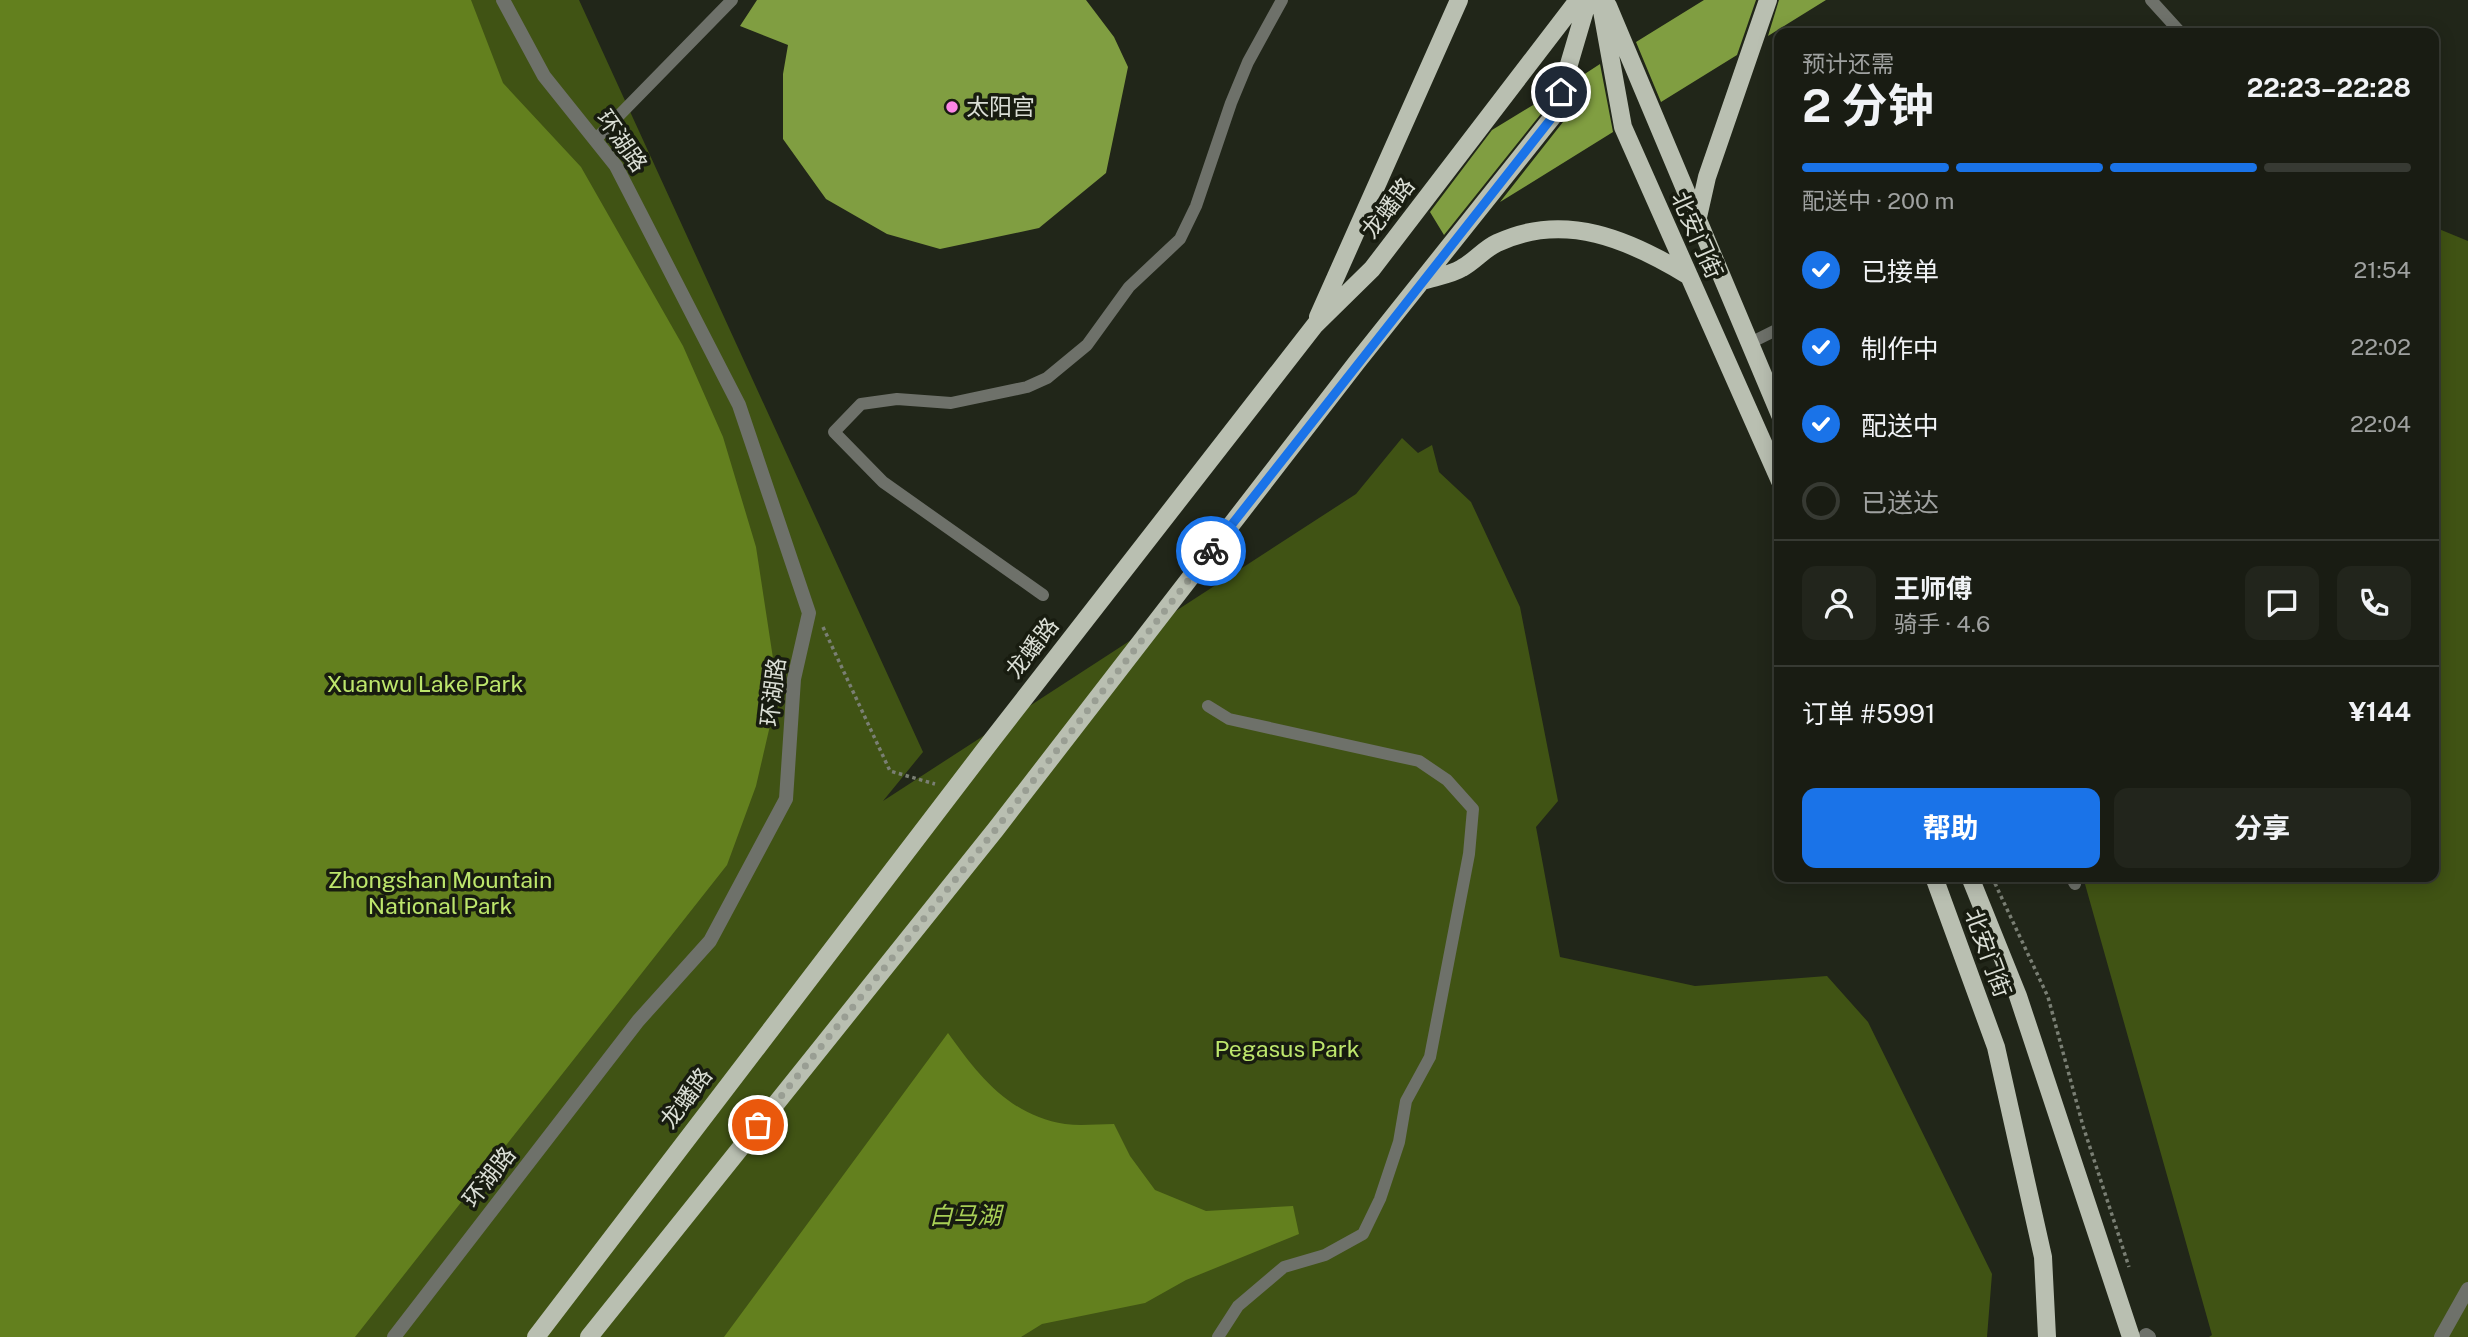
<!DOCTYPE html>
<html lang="zh">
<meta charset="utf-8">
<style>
:root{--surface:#191c13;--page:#22251c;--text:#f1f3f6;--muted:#9fa1a0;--line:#373a33;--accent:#1a73e8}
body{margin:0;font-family:"Public Sans","Noto Sans SC",sans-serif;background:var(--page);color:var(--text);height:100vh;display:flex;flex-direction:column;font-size:26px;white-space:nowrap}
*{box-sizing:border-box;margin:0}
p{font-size:23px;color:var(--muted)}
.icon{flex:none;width:38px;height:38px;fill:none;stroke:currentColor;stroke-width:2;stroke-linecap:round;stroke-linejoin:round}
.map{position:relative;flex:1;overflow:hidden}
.drawer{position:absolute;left:1774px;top:28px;width:665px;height:854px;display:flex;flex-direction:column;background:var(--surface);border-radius:14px;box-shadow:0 4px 18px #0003,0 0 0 2px var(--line)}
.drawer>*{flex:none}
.pin{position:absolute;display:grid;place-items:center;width:60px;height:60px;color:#fff;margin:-30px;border:4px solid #fff;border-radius:50%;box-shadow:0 2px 7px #0007}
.courier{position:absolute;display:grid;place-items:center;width:70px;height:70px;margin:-35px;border:5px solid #1a73e8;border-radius:50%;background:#fff;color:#222;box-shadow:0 2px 9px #0007}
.overview em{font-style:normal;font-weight:700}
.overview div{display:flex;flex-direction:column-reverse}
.overview{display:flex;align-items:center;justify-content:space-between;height:119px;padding:0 28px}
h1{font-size:46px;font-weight:700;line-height:52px}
.bar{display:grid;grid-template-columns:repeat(4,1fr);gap:10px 7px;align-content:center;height:84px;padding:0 28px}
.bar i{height:9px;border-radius:5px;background:var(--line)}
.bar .selected{background:var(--accent)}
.bar p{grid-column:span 4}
.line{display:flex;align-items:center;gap:18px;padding:0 28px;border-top:2px solid var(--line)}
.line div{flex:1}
.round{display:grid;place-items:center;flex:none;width:74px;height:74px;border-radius:14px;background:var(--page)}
ol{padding:0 28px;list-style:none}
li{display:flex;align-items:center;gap:21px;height:77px}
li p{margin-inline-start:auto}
li .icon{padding:7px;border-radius:50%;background:var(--accent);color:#fff;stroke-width:4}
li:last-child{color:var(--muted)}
li i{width:38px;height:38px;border:4px solid var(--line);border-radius:50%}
.action{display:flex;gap:14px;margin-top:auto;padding:14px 28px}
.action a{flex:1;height:80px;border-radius:14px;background:var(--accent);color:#fff;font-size:28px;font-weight:700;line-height:80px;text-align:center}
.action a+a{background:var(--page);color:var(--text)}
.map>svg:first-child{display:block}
</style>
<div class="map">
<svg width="2468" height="1337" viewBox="0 0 2468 1337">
<rect width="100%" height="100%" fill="#212619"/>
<!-- green -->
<path fill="#405314" d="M0,0h579l344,752 -40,49 473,-307 46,-56 16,15 14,-8 7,27 32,30 49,105 38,194 -22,26 24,130 135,29 132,-10 41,46 124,252 -5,63h-1987z
M2434,227l34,14v1096h-259l3,-2 -129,-458h351z"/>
<!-- water -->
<path fill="#63801e" d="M0,0h471l32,83 78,84 102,179 40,91 33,110 22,144 -22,95 -29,79 -372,472h-355z
M948,1033c30,42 62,83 117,91 16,2 33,0 49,0l16,32 25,34 51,21 87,-5 6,28 -113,46 -41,23 -103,21 -21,13h-297z"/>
<!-- building -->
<path fill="#809e41" d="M757,0h329l28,37 14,30 -22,106 -67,55 -99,21 -53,-15 -61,-35 -43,-60v-65l5,-29 -48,-19z
M1704,0h52l-19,55 -76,47 -25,-60z
M1779,0h47l-58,36z
M1600,64l13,68 -113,70 63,-80 14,-43z
M1548,96l-4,14 -100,125 -14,-23 62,-82z"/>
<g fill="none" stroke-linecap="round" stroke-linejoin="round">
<!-- path -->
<path stroke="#7a7f74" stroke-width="3.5" stroke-dasharray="3.5 3.5" stroke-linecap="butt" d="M823,627l67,144 45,13
M1992,877l56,120 35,129 46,141"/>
<!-- lane -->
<path stroke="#6e716a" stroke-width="12" d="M2151,0l30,33
M595,140l137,-140
M1750,343l30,-15
M1043,595l-160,-113 -49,-50 27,-28 36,-5 54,4 76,-16 20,-9 40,-33 42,-58 51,-48 16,-33 35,-103 17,-41 34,-62
M1208,706l21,13 190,42 28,19 26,29 -4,45 -39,203 -24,44 -7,41 -19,57 -17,35 -38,21 -41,12 -46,39 -20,31
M2071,877l4,7"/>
<!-- street -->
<path stroke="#6e716a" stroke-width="14" d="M2146,1335l3,2
M394,1337l244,-316 72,-80 76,-142 8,-120 15,-66 -70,-208 -123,-239 -72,-90 -41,-76
M2441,1337l27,-48"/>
<!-- primary -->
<path stroke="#b9bfb1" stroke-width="18" d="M1600,0l23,127 157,354
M1608,6l172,409
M1698,217l9,-40 61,-177
M1422,281c12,-4 29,-6 40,-13 13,-7 22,-19 35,-25 68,-32 133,-3 192,33
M1318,317l141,-317
M1934,877l62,170 47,210 4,80
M1970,877l48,119 113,341
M536,1337l456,-597 323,-415 57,-56 206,-269
M589,1337l407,-508 361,-467 197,-247 34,-115"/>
</g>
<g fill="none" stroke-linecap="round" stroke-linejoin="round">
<!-- done -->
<path stroke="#999e93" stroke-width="7" stroke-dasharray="0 12.6" d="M758,1125l238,-296 215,-278"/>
<!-- route -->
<path stroke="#1a73e8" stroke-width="9" d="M1211,551l343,-436 7,-23"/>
</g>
<!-- markers -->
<circle fill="#fb86e5" stroke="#181c10" stroke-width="2.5" cx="952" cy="107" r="7"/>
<g text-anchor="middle" stroke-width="7" stroke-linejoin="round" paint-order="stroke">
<!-- poi labels -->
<g font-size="23" fill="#daded5" stroke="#181c10" text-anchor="start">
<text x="966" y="115">太阳宫</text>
</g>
<!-- street labels -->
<g font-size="23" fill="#daded5" stroke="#181c10">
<text transform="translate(622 141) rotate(55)" y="8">环湖路</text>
<text transform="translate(1388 208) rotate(-52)" y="8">龙蟠路</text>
<text transform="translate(1697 235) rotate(66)" y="8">北安门街</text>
<text transform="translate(1032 648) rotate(-52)" y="8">龙蟠路</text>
<text transform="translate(773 692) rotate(-83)" y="8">环湖路</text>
<text transform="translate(1988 953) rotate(70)" y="8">北安门街</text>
<text transform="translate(686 1098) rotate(-53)" y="8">龙蟠路</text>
<text transform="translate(489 1177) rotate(-52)" y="8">环湖路</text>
</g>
<!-- park labels -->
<g font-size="23" fill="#bde66c" stroke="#181c10">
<text x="425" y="692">Xuanwu Lake Park</text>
<text x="440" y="888">Zhongshan Mountain<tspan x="440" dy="26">National Park</tspan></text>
<text x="1287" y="1057">Pegasus Park</text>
</g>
<!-- water labels -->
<g font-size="24" font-style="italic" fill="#a8d056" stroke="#181c10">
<text x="965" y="1224">白马湖</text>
</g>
</g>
</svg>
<div class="pin" style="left:758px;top:1125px;background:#ea580c"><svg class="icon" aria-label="bag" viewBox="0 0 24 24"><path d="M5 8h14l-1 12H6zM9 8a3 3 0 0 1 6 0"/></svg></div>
<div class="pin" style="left:1561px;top:92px;background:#1f2937"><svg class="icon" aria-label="home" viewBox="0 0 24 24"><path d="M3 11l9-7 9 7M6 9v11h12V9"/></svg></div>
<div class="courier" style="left:1211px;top:551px"><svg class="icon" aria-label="bike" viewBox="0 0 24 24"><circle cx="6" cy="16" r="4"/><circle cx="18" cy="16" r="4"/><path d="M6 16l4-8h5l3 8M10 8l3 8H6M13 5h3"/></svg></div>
<section class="drawer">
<div class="overview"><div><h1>2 分钟</h1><p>预计还需</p></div><em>22:23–22:28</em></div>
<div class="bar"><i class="selected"></i><i class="selected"></i><i class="selected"></i><i></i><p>配送中 · 200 m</p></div>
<ol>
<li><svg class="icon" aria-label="check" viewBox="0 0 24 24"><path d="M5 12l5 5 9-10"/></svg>已接单<p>21:54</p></li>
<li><svg class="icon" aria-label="check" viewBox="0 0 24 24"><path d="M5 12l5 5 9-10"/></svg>制作中<p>22:02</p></li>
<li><svg class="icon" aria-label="check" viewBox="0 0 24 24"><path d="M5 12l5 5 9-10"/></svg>配送中<p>22:04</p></li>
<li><i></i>已送达</li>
</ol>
<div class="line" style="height:126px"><a class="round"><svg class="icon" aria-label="person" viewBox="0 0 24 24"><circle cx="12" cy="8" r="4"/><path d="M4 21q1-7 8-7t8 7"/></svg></a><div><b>王师傅</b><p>骑手 · 4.6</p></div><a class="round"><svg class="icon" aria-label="chat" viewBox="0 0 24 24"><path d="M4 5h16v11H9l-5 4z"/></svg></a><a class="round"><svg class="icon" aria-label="phone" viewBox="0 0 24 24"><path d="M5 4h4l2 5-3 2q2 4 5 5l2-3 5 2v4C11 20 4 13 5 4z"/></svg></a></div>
<div class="line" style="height:91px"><div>订单 #5991</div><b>¥144</b></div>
<div class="action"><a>帮助</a><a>分享</a></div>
</section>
</div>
